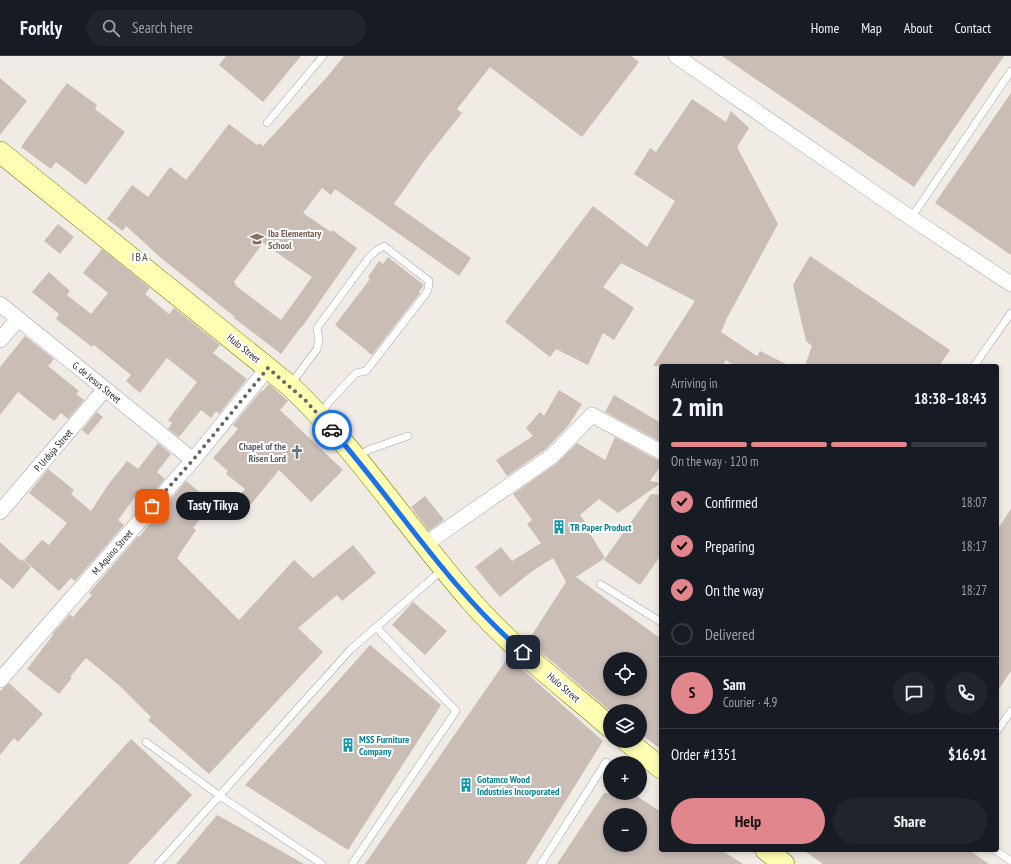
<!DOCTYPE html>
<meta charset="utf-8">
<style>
:root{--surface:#171b24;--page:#20242c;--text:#f1f3f6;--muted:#9ea1a6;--line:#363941;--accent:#e1868d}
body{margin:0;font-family:"PT Sans Narrow",sans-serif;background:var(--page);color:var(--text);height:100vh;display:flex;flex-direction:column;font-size:15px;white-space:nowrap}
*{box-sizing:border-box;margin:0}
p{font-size:13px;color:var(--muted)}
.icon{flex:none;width:22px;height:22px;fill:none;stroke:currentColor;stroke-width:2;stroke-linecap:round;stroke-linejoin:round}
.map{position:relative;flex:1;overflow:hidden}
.panel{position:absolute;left:659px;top:308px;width:340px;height:488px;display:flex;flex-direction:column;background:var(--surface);border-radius:4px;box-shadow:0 2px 6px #0003}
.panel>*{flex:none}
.buttons{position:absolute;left:603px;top:596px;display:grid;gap:8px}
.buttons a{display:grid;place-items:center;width:44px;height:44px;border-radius:50%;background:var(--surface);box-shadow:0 2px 6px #0003;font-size:20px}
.pin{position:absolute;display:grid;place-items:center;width:34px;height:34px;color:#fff;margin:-17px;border-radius:8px;box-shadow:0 2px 6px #0006}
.courier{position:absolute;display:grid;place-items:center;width:40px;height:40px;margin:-20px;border:3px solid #1a73e8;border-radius:50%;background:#fff;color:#222;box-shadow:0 1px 5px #0007}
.bubble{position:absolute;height:28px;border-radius:14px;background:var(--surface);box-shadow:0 2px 6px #0003;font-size:13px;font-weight:800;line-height:28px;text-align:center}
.headline em{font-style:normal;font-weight:800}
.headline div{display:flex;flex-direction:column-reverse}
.headline{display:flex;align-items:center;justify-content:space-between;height:68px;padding:0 12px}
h1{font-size:26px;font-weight:800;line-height:30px}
.bar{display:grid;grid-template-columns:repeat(4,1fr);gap:6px 4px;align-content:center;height:48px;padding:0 12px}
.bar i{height:5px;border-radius:3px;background:var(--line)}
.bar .current{background:var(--accent)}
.bar p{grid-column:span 4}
.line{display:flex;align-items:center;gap:10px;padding:0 12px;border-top:1px solid var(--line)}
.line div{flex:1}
.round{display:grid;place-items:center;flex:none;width:42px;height:42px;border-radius:21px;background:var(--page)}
ol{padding:0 12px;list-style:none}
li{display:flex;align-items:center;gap:12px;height:44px}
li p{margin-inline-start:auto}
li .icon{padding:4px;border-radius:50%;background:var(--accent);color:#111;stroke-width:4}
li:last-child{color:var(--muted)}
li i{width:22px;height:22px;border:2px solid var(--line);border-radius:50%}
.cta{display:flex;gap:8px;margin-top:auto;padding:8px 12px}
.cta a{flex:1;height:46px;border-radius:24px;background:var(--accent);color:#111;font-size:16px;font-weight:800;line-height:46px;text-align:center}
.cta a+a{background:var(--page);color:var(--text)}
header{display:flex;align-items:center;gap:24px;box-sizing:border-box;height:56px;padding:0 20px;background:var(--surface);border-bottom:1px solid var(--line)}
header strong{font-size:19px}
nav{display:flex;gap:22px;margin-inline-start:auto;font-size:14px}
.search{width:280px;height:36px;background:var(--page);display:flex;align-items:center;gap:10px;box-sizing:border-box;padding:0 14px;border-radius:22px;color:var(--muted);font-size:15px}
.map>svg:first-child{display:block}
</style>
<header>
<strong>Forkly</strong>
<div class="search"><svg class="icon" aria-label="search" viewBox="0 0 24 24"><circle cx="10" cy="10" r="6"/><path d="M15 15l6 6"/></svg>Search here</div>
<nav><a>Home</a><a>Map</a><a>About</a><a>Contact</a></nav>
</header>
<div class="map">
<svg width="1011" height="808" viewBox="0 0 1011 808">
<rect width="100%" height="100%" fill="#f0ebe4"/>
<!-- building -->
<path fill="#c9bdb6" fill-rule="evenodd" d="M226,0h75l-38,46 -44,-37z
M344,0h287l8,6 -57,75 -92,-70 -33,42 5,4 -35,44 -33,47 77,54 -12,18 -124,-87 -4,6 -9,-7 -19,25 28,19 1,-2 25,18 -55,79h-1l-20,27 -47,-36 1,-1 -74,-59 -35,-32 -3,5 -16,-12 25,-34 16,12 22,-30 16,13 43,-56 28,21 2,-2 4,3 64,-69zM263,187l49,34 -31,43 -46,-35 1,-1 -2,-2z
M722,0h282l-90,131z
M0,22l27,23 -27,34z
M67,27l30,22 -2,4 30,23 -39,53 -30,-23 -5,7 -30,-22z
M1011,37v162l-76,-52z
M692,43l34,23 5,-11 18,17 -12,19 41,77 -51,94 -6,14 36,24 3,-5 30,15h-55l-9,-6 -3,6h-70l42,-65 -74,-38 -18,24 31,21 -20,32 -11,-7 -15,32 -32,-16 -6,8 -45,-35 88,-116 54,41 28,-46 -41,-27 16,-26 6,4z
M58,168l16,13 -14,17 -16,-13z
M102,193l48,39 -5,6 24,20 5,-6 46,37 -7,8 34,26 -28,35 -3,-3 -5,7 -10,-8 -22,27 -11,-8 4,-6 -4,-3 29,-38 -30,-24 -27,35 -14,-12 5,-6 -37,-30 -2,2 -36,-28 3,-5 -27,-22 17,-20 21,19 -3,4 24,19 17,-21 -25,-20z
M810,200l140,94 -11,16h-134l7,-20 -6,-5 -13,-56z
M388,201l36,28 -1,1 -4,6 1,1 -48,62 -37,-30 35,-46 -2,-2 11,-16 4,3z
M25,280l29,23 -6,7 31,25 -3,3 8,6 -16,19 -7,-6 -7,8 -36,-29 -18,23v-48z
M269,328l19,17 -8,9 63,60 -32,32 -32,-32 -32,39 -11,-9 9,-11 -19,-15 2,-3 -15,-13 25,-29 -5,-4 29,-35 1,1z
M559,334l23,14 -14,22 -22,23 -39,27 -11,-16 37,-24 -7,-8 14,-16 4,4z
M614,339l47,28v19l-56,-30z
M97,356l6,5 -15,18 -6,-5z
M615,381l42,23 4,1v4l-11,16 11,2 -43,30 -19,-14 -19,16 11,15 -2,2 16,26 -29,19 85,62v110l-21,-15v-23h-30l-82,-70 38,-59 -13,-24 -22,14 -31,25 -25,-30 26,-20 11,14 29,-18 -14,-19 5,-4 -19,-26 44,-31 20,-20 28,17zM610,603h30v30h-30z
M158,387l13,11 -14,18 8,7 -15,17 -9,-7 -23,31 6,5 -49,56 -4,-3 -12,13 -35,-31 18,-20 7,5 18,-22 -38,-30 19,-24 26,21 -3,4 20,17 17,-26 19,-24 11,8z
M186,425l27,22 -20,25 3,2 -19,28 62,62 55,-60 19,18 40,-33 23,28 -34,28 -5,-6 -39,33 25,24 -114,122 -61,-54 3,-3 -31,-31 -34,-28 -16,19 2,1 -13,16 -32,-25 26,-34 -1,-1 18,-20 3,3 19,-22 -3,-2 49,-57 1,1z
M651,438l10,1v60l-21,30 -36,-25z
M425,440l19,24 -15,11 -18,-24z
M1011,453v162l-14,21v-162z
M0,486l21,19 1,-2 9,8 -18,22 -13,-11z
M413,546l34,29 -22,24 -33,-30z
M370,589l71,60 -93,145 -103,-65z
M509,600l14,13v1l80,71 -77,123h-161z
M9,627l34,31 -25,28 -4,-4 -14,17v-64z
M131,683l61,56 -64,69h-109z
M604,737h28l29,19v38h60l22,14h-186zM610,759h30v30h-30z
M217,759l11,6 76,43h-128z
M803,794h166l20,14h-166z"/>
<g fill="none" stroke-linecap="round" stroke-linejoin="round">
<defs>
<path id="lane" d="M267,67l56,-67
M911,162l100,-147
M974,310l37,-53
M291,328l26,-35 2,-10 -2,-11 53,-72 7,-6 7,-4 45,35 -1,9 -4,6 -58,75 -10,2 -27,29 -8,12
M358,401l10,-7 40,-14
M600,528l61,38
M997,675l14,-20
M146,686l74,54 102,68
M995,794l16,11
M158,808l193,-215 91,-79
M352,808l104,-153 -80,-84
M541,808l65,-102"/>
<path id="street" d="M676,0l235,162 100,66
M0,248l193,156
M0,284l18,-21
M0,456l105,-123
M424,489l128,-89 40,-41 69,37
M0,624l193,-220 75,-92"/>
<path id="secondary" d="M0,96l290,234c68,64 119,144 181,215 41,47 92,85 139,126
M627,685l34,27
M766,794l18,14"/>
</defs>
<!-- lane casing -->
<use href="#lane" stroke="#a5a5a5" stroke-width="8"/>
<!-- street casing -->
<use href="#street" stroke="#a5a5a5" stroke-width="16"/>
<!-- secondary casing -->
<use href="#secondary" stroke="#767b00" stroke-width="22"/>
<!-- lane -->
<use href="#lane" stroke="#fff" stroke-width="7"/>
<!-- street -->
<use href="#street" stroke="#fff" stroke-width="15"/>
<!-- secondary -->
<use href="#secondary" stroke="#fffeb3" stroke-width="21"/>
</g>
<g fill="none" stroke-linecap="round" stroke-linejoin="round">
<!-- done -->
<path stroke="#686663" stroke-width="4" stroke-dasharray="0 7.2" d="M152,450l41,-46 75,-92 37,32 27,30"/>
<!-- route -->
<path stroke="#1a73e8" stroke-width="5" d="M332,374c64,73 117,159 191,222"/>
</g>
<!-- icons -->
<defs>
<symbol id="school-bare" viewBox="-9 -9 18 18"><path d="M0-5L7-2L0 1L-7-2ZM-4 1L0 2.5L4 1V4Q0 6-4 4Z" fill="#8d6e63" stroke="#fff" stroke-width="2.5" paint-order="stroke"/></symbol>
<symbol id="church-bare" viewBox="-9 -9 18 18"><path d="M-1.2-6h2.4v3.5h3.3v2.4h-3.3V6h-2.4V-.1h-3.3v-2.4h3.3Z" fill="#6b7280" stroke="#fff" stroke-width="2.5" paint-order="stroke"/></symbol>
<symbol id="building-bare" viewBox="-9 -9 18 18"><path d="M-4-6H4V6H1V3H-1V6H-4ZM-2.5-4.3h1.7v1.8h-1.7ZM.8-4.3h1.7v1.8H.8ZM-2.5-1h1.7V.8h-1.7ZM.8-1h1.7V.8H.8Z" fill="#0f9aa8" stroke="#fff" stroke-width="2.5" paint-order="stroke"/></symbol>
</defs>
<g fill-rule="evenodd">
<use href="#school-bare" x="247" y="173" width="20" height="20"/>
<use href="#church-bare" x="287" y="386" width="20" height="20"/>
<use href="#building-bare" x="549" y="461" width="20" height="20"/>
<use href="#building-bare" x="338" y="679" width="20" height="20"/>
<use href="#building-bare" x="456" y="719" width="20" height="20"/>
</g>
<g text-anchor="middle" stroke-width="4" stroke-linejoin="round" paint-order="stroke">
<!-- education labels -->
<g font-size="10" font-weight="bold" fill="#785e54" stroke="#fff" text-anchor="start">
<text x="268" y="181">Iba Elementary<tspan x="268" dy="12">School</tspan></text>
</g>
<!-- street labels -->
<g font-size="10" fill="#1e1e1e" stroke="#fff">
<text transform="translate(244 292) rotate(39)" y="4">Hulo Street</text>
<text transform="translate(97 326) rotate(39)" y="4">G. de Jesus Street</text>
<text transform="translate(53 394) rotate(-49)" y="4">P. Urduja Street</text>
<text transform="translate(112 496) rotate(-49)" y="4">M. Aquino Street</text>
<text transform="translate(564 631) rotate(41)" y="4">Hulo Street</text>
</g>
<!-- worship labels -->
<g font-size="10" font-weight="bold" fill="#5b616d" stroke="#fff" text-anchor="end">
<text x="286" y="394">Chapel of the<tspan x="286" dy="12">Risen Lord</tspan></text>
</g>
<!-- culture labels -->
<g font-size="10" font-weight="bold" fill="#0d838f" stroke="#fff" text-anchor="start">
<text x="570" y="475">TR Paper Product</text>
<text x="359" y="687">MSS Furniture<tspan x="359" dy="12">Company</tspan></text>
<text x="477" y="727">Gotamco Wood<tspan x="477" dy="12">Industries Incorporated</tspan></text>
</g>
<!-- quarter labels -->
<g font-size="12" letter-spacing="1" fill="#515151" stroke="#fff">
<text x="140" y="205">IBA</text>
</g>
</g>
</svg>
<div class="buttons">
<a><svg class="icon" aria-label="locate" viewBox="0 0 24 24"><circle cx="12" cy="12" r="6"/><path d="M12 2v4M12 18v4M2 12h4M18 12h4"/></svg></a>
<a><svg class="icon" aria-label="layers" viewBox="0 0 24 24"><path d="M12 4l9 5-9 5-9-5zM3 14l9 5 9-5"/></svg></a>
<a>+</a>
<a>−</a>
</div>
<div class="pin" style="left:152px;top:450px;background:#ea580c"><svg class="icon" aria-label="bag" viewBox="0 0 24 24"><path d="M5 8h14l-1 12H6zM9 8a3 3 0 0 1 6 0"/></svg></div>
<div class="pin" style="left:523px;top:596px;background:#1f2937"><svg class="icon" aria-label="home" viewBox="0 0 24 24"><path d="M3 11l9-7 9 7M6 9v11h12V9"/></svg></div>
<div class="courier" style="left:332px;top:374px"><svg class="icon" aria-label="car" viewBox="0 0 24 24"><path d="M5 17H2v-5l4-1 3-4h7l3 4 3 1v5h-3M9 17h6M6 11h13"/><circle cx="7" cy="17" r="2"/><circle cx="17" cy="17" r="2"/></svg></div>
<div class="bubble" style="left:176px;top:436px;width:74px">Tasty Tikya</div>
<section class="panel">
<div class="headline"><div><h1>2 min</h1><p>Arriving in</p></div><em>18:38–18:43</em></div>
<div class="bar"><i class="current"></i><i class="current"></i><i class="current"></i><i></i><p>On the way · 120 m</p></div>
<ol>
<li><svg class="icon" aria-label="check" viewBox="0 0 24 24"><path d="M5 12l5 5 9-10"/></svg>Confirmed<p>18:07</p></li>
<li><svg class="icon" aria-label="check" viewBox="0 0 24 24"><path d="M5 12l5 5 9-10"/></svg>Preparing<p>18:17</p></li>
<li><svg class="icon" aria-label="check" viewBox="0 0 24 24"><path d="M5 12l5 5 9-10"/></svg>On the way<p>18:27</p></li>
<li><i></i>Delivered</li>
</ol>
<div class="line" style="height:72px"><b class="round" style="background:var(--accent);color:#111">S</b><div><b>Sam</b><p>Courier · 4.9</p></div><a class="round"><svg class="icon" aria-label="chat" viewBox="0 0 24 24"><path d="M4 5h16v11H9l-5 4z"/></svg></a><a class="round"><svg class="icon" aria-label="phone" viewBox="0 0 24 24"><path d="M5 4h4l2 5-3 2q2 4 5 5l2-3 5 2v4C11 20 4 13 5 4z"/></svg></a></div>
<div class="line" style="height:52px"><div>Order #1351</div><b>$16.91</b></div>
<div class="cta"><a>Help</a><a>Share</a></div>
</section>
</div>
